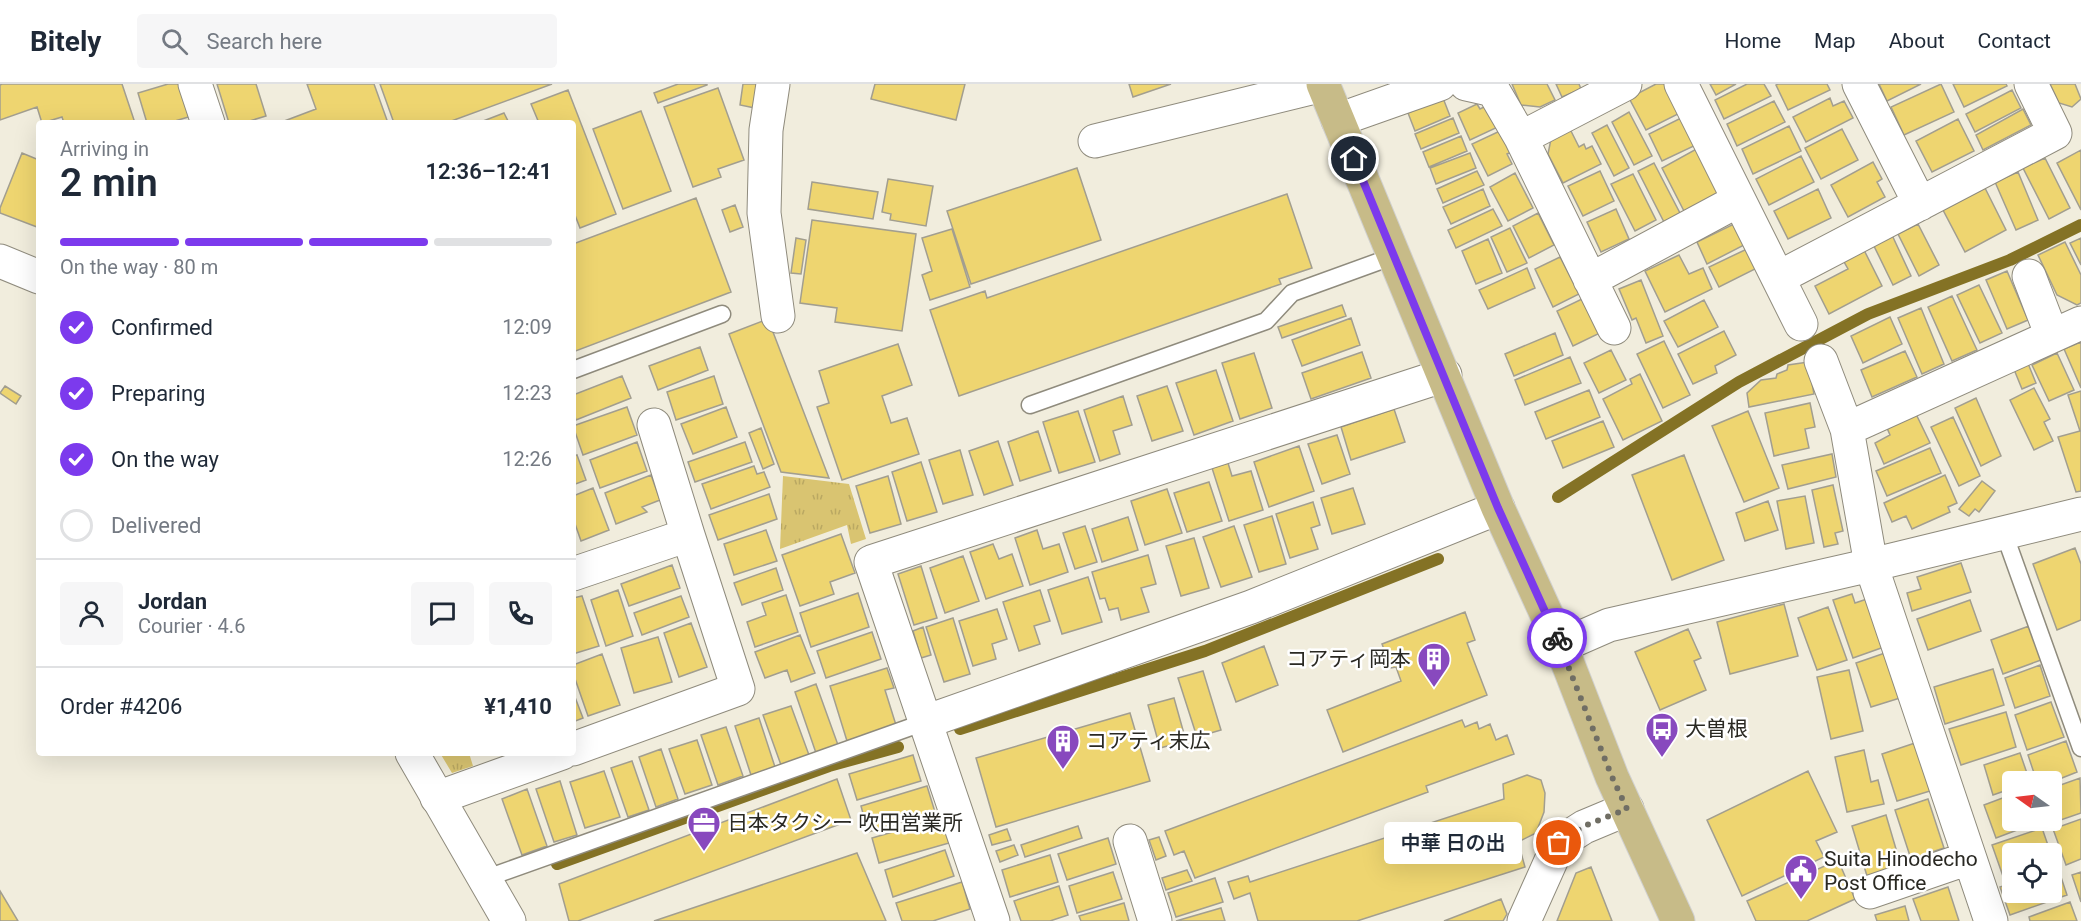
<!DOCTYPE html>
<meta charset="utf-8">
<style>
:root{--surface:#fff;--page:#f6f6f7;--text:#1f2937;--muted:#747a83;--line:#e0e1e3;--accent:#7c3aed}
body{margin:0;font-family:Roboto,"Noto Sans JP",sans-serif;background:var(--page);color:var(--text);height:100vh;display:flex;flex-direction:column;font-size:22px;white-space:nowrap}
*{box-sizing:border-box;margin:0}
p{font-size:20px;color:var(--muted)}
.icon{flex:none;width:33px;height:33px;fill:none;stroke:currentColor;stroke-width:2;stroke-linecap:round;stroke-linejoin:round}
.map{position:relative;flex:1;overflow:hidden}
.panel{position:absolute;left:36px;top:36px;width:540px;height:636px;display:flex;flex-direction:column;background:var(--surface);border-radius:6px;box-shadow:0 6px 24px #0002}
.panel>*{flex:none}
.needle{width:39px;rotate:284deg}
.controls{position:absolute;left:2002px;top:687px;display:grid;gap:12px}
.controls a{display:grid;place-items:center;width:60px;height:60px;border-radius:6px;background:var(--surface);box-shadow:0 6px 24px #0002;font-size:30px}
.pin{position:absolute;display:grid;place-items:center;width:51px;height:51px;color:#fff;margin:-26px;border:3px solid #fff;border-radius:50%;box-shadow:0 2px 6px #0007}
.courier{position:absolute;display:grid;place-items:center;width:60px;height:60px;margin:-30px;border:4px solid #7c3aed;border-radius:50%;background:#fff;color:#222;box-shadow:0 2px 8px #0007}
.bubble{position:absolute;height:42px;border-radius:6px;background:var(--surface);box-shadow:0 6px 24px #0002;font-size:20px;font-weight:600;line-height:42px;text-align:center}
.headline em{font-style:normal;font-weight:600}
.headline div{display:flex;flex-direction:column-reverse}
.headline{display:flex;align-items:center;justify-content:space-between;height:102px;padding:0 24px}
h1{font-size:39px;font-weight:600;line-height:45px}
.bar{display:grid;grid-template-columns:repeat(4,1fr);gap:9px 6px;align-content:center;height:72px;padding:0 24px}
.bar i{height:8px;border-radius:4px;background:var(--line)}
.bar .on{background:var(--accent)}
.bar p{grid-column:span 4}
.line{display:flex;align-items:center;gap:15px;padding:0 24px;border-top:2px solid var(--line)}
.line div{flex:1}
.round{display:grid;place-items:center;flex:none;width:63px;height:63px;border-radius:6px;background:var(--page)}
ol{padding:0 24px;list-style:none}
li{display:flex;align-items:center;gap:18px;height:66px}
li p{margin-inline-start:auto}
li .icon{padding:6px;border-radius:50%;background:var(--accent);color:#fff;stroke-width:4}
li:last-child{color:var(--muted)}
li i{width:33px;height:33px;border:3px solid var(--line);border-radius:50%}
header{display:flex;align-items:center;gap:36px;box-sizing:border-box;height:84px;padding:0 30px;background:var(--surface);border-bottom:2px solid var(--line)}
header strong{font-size:28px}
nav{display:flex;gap:33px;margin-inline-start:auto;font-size:21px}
.search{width:420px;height:54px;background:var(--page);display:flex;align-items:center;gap:15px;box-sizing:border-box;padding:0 21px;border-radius:6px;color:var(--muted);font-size:22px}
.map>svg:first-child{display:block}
</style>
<header>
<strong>Bitely</strong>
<div class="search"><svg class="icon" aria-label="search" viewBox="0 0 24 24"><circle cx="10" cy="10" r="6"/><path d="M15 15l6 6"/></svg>Search here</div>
<nav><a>Home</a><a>Map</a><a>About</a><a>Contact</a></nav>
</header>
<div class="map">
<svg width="2081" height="837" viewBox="0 0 2081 837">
<defs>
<pattern id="grass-tufts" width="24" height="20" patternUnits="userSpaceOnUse" patternTransform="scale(1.5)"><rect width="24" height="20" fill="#d9c471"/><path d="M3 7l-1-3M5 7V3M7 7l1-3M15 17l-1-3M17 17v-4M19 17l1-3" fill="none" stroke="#baa862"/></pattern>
</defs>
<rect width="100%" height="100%" fill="#f1eddd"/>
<!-- grass -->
<path fill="url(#grass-tufts)" d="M783,392l66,8 17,55 -15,5 -4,-19 -67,24z
M440,669h29l4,13 -21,7z"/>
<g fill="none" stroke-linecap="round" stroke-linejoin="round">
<!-- stream -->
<path stroke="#847225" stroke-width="12" d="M1558,413l181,-115 129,-68 142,-54 71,-35
M960,645l245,-78 233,-92
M557,780l272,-98 69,-19"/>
</g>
<!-- building -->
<path fill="#eed570" stroke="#a29e8f" stroke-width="1.5" d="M2,0h120l13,39h-71l-2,-6 -20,6 -5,-16 -37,13v-35z
M168,0h14l10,32 -24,7h-21l-9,-30z
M217,0h39l10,32 -23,7h-14z
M307,0h67l14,39h-109l37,-14z
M380,0h172l-106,39h-52z
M678,0h29v1l-49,18 -4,-10z
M743,0h16l-4,24 -15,-3z
M875,0h90l-9,36 -85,-21z
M1129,0h42l-38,13z
M1512,0h35l8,16 -15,7 -19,-2z
M1556,0h23l2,5 -19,8z
M1656,0h10l14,29 -34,17 -17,-32z
M1710,0h26l-20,11z
M1747,0h17l7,12 -47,23 -9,-19z
M1778,0h49l3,6 -42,20 -12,-25z
M1879,0h42l-34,17z
M1941,0l13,28 -50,23 -13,-28z
M1953,0h53l1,2 -43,21z
M2050,0h25l6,15 -9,8 -13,-4z
M718,4l26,72 -26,9 3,8 -28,10 -29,-80z
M568,6l48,124 -36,14 -7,-18v-87h-34l-8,-19z
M2012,6l9,18 -46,24 -9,-18z
M1443,14l7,18 -35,15 -7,-18z
M1830,14l3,8 11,-5 9,17 -47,24 -13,-25z
M1774,17l11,21 -48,24 -10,-22z
M1477,20l3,5 10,-5 10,22 -30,14 -12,-27z
M2023,25l8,16 -48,25 -7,-15z
M641,27l30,80 -48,18 -30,-80z
M1629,28l23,44 -18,9 -22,-43z
M504,29l5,10h-31z
M1683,33l13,28 -34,16 -13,-27z
M1453,34l6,15 -38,16 -6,-15z
M1958,35l16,32 -42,21 -16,-31z
M1607,41l22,43 -15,8 -22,-43z
M1789,42l12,25 -48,23 -11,-25z
M1570,45l9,18 5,-3 2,5 6,-3 9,18 -38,19 -15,-29 3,-15z
M1842,45l16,31 -37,19 -16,-31z
M1502,46l10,22 -5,2 5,10 -24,12 -16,-32z
M1461,52l6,15 -38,16 -6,-15z
M1700,63l24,46 -39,20 -23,-45z
M2081,66v60l-24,-47z
M22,69l17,7v63l-2,4 -37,-14v-5z
M1470,69l6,15 -40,16 -6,-16z
M1801,72l13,26 -45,23 -13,-26z
M2045,74l25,50 -21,11 -26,-51z
M1873,78l9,17 -5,3 8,15 -37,20 -17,-32z
M1654,79l28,54 -16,9 -28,-55z
M1077,84l24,72 -130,44 -24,-73z
M1477,87l7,14 -41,18 -6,-14z
M1600,87l14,30 -31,15 -15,-30z
M2018,88l20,48 -22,10 -21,-48z
M1515,89l18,35 -25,13 -18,-34z
M1633,90l23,46 -21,11 -24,-47z
M888,95l45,7 -7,40 -36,-6 1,-6 -9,-2z
M812,98l66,10 -5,27 -65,-10z
M1985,104l21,42 -41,22 -22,-42z
M1483,105l7,17 -39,18 -8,-17z
M1818,105l13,29 -43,21 -14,-28z
M1287,110l25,74 -33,11 2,5 -322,112 -29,-86 55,-19 2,7z
M696,114l35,94 -158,60v-108z
M735,121l8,22 -13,5 -8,-22z
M1493,125l9,17 -46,22 -8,-18z
M1616,125l13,30 -28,13 -14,-30z
M1538,129l16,32 -25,13 -16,-32z
M812,136l104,14 -14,97 -67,-9 2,-14 -37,-5z
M1738,138l10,21 -41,21 -10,-22z
M1918,140l21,41 -20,11 -21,-42z
M1510,144l17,35 -20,9 -16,-35z
M952,145l18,58 -40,13 -8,-25 10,-4 -10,-33z
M1892,151l19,41 -18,9 -20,-41z
M796,154l10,2 -5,34 -10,-1z
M2081,154v27l-11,-22z
M1488,155l14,34 -26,11 -14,-33z
M2065,158l16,33v28l-4,2 -20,-10 -19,-40z
M1749,164l10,19 -40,20 -10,-20z
M1864,166l18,36 -53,28 -14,-28 33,-17 -5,-9z
M1679,171l10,19 14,-6 9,21 -47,23 -20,-41z
M1560,173l19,37 -26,13 -18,-38z
M1527,184l8,20 -47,21 -9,-19z
M2007,187l21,49 -21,9 -21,-49z
M1641,196l22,56 -17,7 -10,-25 -4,2 -13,-31z
M1979,201l23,48 -22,10 -23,-48z
M1952,212l25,54 -25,11 -24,-54z
M1584,214l16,35 -27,13 -16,-35z
M1704,216l14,27 -40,20 -14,-26z
M1342,221l4,11 -64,22 -4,-11z
M1921,224l23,56 -22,10 -24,-56z
M1890,233l12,27 -39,19 -12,-27z
M1351,234l9,27 -58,21 -10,-26z
M768,235l61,159 -48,-6 -52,-138z
M1724,247l12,24 -21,11 2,7 -24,11 -15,-30z
M1555,249l8,22 -49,21 -9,-22z
M1664,257l26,54 -27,13 -26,-54z
M2081,258v46l-17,-39z
M898,260l14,41 -30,11 9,27 16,-5 12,36 -77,26 -25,-73 12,-4 -10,-32z
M700,263l8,23 -50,20 -9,-24z
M1611,266l15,30 -27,13 -15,-30z
M1905,267l12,26 -45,20 -11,-27z
M1362,268l9,26 -60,21 -9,-26z
M1254,269l18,55 -32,11 -18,-56z
M2057,269l17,37 -25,11 -17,-36z
M1570,273l11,26 -56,22 -10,-25z
M2027,277l9,22 -14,6 -9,-22z
M1808,278l6,32 -65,13 -2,-14 14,-13 15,-2 1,-4 10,-4 1,-5z
M1216,286l17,51 -39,14 -18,-52z
M1640,290l22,47 -39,19 -20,-41 29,-15 -2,-5z
M622,292l9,22 -55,22 -3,-10v-15z
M714,292l9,28 -47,16 -9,-28z
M5,302l16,10 -5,8 -16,-11z
M1167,302l16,45 -31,10 -15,-45z
M2034,304l16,31 -6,3 9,19 -19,9 -24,-50z
M1589,306l11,27 -54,22 -11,-27z
M2081,307v100l-5,1 -18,-55 22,-6 -12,-36z
M1123,312l9,29 -19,6 7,23 -20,7 -16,-51z
M1976,314l25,58 -20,10 -26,-58z
M1810,319l5,24 -10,2 4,19 -35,8 -9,-43z
M627,323l10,28 -54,20 -10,-29z
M726,323l11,30 -44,17 -12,-30z
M1394,325l11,33 -54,18 -10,-33z
M1078,327l17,51 -36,11 -16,-51z
M1748,327l31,77 -35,14 -32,-76z
M1916,330l14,29 -46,21 -9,-21 15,-8 -3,-7z
M1953,333l27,59 -21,10 -28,-59z
M1603,337l11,26 -51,21 -11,-27z
M761,344l13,36 -11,5 -14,-36z
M1038,347l13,40 -31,10 -12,-39z
M1337,351l13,39 -28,10 -14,-40z
M998,357l15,44 -29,10 -15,-44z
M637,358l10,29 -47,17 -10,-28z
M745,358l7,20 -57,20 -7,-20z
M1299,362l15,45 -45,16 -15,-45z
M1930,364l11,25 -54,23 -11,-25z
M960,366l13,45 -30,9 -14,-44z
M1832,370l4,23 -48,12 -6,-24z
M577,371l9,25 -13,5v-29z
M1684,371l40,105 -52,20 -40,-105z
M921,378l16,50 -30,9 -15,-49z
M1228,379l4,13 19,-5 12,39 -34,11 -17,-53z
M754,382l3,8 7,-2 6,15 -59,22 -9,-25z
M651,391l9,25 -18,7 5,5 -31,12 -11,-31z
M1945,391l12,28 -9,4 2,5 -38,17 -6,-13 -14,6 -8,-19z
M888,392l13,48 -31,9 -14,-47z
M1982,397l13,10 -16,21 -4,-3 -6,7 -10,-7z
M1209,398l13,39 -35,11 -13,-39z
M1833,401l10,46 -8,2 3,11 -14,3 -12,-57z
M593,404l16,42 -28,11 -8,-23v-22z
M1353,404l12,36 -33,10 -11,-36z
M1167,405l15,44 -37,12 -14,-44z
M769,410l8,25 -59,21 -9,-25z
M1805,412l9,47 -28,6 -9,-48z
M1768,417l10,29 -33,11 -9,-28z
M1313,418l7,23 -9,3 7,21 -28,9 -14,-44z
M1272,432l14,48 -27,8 -15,-47z
M1128,433l10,33 -36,12 -10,-33z
M1085,442l12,36 -22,7 -12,-36z
M1234,442l18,51 -31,10 -18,-50z
M766,446l11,31 -43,14 -10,-31z
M1037,446l6,19 16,-5 9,28 -38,13 -15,-47z
M841,450l14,39 -25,9 4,12 -34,12 -18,-51z
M1194,454l15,50 -28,8 -15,-50z
M993,460l6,15 13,-5 11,32 -37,13 -16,-47z
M2075,464l6,16v56l-24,10 -24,-66z
M1148,471l8,29 -15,4 8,24 -28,8 -3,-12 -9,2 -4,-12 -5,1 -8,-27z
M963,472l16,45 -34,12 -15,-45z
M1961,479l10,29 -59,19 -5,-18 14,-4 -4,-12z
M672,481l8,23 -51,18 -8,-22z
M921,482l16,52 -23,7 -16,-51z
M776,484l7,22 -41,15 -8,-22z
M1088,493l14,45 -40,12 -14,-44z
M618,506l15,46 -27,10 -15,-46z
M1040,506l10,31 -16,5 6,18 -21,7 -16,-49z
M858,509l11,34 -58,20 -11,-34z
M1852,510l3,9 12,-4 17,48 -31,11 -20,-58z
M786,511l12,37 -43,15 -8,-25 19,-7 -4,-12z
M582,512l17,50 -26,8v-56z
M681,512l8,21 -47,18 -8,-22z
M1970,516l11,31 -53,19 -11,-31z
M1784,520l14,52 -68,18 -13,-52z
M1828,523l19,53 -30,10 -19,-52z
M997,525l10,30 -15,5 4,15 -23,7 -14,-45z
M1465,528l10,28 -8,3 20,52 -144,57 -16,-42 74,-29 -5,-14 -5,1 -9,-24z
M953,534l17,56 -26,8 -18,-55z
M691,539l16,44 -28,10 -15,-44z
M2029,542l12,34 -38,14 -12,-34z
M923,543l8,28 -10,3 -8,-27z
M1688,545l13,29 -7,3 12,29 -46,20 -25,-58z
M872,548l9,27 -55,19 -9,-27z
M800,551l15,38 -24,9 -4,-12 -22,8 -10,-26z
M658,553l14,45 -38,11 -13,-45z
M1264,562l14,39 -42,17 -14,-39z
M1885,569l15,45 -29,9 -15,-44z
M602,570l18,51 -32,11 -15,-43v-8z
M2040,581l10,31 -35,12 -10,-30z
M887,584l7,20 -9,2 11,35 -49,16 -17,-55z
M1993,585l11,36 -59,19 -11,-37z
M1849,586l14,61 -32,8 -14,-62z
M1203,587l18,59 -24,7 -19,-59z
M816,600l22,61 -22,8 -21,-61z
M573,608l10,26 -10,4z
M1174,614l12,43 -26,7 -12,-43z
M2051,618l13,35 -37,13 -12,-35z
M791,622l18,49 -28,10 -18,-50z
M2006,628l10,35 -55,18 -12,-36z
M1130,629l20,68 -154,46 -20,-69z
M759,634l16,49 -24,8 -16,-49z
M1462,636l3,7 12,-5 2,7 11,-5 6,16 11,-5 7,19 -88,32 2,6 -233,86 -11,-27 -10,4 -9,-24z
M726,643l17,49 -25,9 -17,-50z
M697,656l15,45 -27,9 -16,-45z
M2066,657l11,31 -25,10h-15l-9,-27z
M1915,659l15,48 -33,10 -15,-47z
M661,665l17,50 -22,8 -17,-50z
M1864,666l7,32 7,-2 6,24 -37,8 -12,-55z
M2020,669l10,29h-17v6l-20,7 -9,-30z
M913,671l8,26 -64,19 -8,-26z
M632,677l17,49 -21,7 -17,-49z
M604,687l16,46 -35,11 -15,-46z
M1808,687l29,61 -21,9 8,16 -82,39 -35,-76z
M1527,691l14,5 4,13 -1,19 -8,21 -18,9 7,25 -168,54h-99l-8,-28 -16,6 -6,-17 20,-6 2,6 254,-83 -1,-15z
M2080,694l1,35 -29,10v-35z
M837,695l14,41 -273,101h-9l-10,-37z
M560,697l17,54 -23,7 -18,-53z
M927,702l8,26 -67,20 -7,-26z
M527,705l20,57 -25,9 -20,-56z
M2013,710v26l28,1 -45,17 -12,-33z
M1928,715l16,49 -33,11 -16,-49z
M1886,731l15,51 -34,10 -15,-50z
M941,734l8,25 -70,20 -7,-25z
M2081,735v40l-15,6 -13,-36z
M1078,742l4,12 -57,19 -4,-12z
M2042,744l9,26h-38v22l-9,3 -12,-34z
M1007,745l4,11 -19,5 -3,-10z
M1159,753l7,19 -10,4 -7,-20z
M1108,754l8,26 -49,16 -9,-26z
M1014,761l4,10 -18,7 -4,-11z
M945,766l9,26 -61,21 -8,-27z
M857,769l29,68h-232z
M1050,771l8,27 -48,15 -8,-27z
M1838,776l17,39 -48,22h-51l-9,-20z
M1591,783l21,54h-55l19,-48z
M2058,784l9,27 -57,20 -10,-28 13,-4v9h39v-22z
M1187,786l5,11 -26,9 -4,-12z
M1113,788l9,27 -45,14 -8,-27z
M2081,788v30l-9,-27z
M1215,794l8,24 -47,15 -8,-24z
M962,798l8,27 -37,12h-31l-6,-18z
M1059,802l9,29 -18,6h-29l-7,-20z
M1948,803l11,34h-38l-8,-22z
M0,807l18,30h-18z
M1501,815l6,15 -4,7h-59z
M2070,818l7,19h-47l-1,-4z
M1124,819l5,18h-48l-2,-5z
M1905,822l4,15h-32l-2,-6z
M1221,824l4,13h-49z"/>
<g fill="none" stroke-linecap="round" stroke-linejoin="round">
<defs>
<path id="lane" d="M573,286l149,-56
M1030,321l236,-84 26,-28 102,-37
M2004,449l77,215
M484,795l441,-157"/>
<path id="street" d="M195,0l13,39
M773,0l-7,46 -2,83 14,103
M1466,0l27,6 28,48 93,190
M1681,0l120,240
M1859,0l61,120
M1338,36l102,-36
M1521,54l104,-54
M1095,57l228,-56
M2029,192l23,60
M1778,194l277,-145 -24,-49
M1590,196l149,-80
M1821,277l26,68 24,136 120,356
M654,341l34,110
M1847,345l234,-106
M573,490l115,-39 50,154 -165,60
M1561,562l48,-21 262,-60 210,-51
M925,638l326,-115 247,-99
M437,714l125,-45
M1130,757l25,80
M1870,808l99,-34
M993,837l-122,-359 574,-187
M1524,837l35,-78 25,-16 43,-18"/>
<path id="secondary" d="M0,177l39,16
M412,669l97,168"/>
<path id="primary" d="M1323,0l175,424 63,138 51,131 66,144"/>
</defs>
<!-- lane casing -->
<use href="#lane" stroke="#8f8b7d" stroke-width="19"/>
<!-- street casing -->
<use href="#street" stroke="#8f8b7d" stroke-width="35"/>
<!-- secondary casing -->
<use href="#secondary" stroke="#8f8b7d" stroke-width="35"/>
<!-- primary casing -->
<use href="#primary" stroke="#d0d0cf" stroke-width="35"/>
<!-- lane -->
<use href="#lane" stroke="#fff" stroke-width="16"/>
<!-- street -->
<use href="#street" stroke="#fff" stroke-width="33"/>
<!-- secondary -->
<use href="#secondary" stroke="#fff" stroke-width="33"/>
<!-- primary -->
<use href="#primary" stroke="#c7bb88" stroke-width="33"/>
</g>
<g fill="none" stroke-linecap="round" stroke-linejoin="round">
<!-- done -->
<path stroke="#706e64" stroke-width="6" stroke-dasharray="0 10.8" d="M1557,554l55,139 15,32 -43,17 -25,17"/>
<!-- route -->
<path stroke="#7c3aed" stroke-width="8" d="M1354,75l144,349 59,130"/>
</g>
<!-- icons -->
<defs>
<symbol id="building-pin" viewBox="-11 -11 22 30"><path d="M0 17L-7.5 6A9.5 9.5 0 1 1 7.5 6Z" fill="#8849be" stroke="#fff"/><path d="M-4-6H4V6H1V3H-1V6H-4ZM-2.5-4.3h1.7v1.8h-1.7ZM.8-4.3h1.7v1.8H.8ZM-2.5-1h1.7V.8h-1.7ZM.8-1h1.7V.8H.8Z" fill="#fff"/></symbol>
<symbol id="bus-pin" viewBox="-11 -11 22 30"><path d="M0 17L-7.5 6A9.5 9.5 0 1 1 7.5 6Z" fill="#8849be" stroke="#fff"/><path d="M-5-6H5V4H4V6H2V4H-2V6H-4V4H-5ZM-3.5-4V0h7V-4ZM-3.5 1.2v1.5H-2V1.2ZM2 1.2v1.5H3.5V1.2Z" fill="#fff"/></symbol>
<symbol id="office-pin" viewBox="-11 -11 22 30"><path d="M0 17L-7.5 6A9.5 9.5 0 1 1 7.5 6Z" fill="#8849be" stroke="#fff"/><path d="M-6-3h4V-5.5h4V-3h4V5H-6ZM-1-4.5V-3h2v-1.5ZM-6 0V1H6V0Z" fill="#fff"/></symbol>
<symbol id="civic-pin" viewBox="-11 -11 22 30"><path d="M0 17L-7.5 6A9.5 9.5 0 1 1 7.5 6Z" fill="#8849be" stroke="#fff"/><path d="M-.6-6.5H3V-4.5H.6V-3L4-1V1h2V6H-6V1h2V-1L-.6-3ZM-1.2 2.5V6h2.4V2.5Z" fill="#fff"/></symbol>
</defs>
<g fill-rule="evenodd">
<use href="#building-pin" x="1415" y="556" width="38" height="52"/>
<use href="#bus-pin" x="1643" y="626" width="38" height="52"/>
<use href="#building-pin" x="1044" y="638" width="38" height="52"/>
<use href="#office-pin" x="685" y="720" width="38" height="52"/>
<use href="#civic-pin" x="1782" y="768" width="38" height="52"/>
</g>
<g text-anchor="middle" stroke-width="5" stroke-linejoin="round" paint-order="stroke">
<!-- poi labels -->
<g font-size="21" fill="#2a2923" stroke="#fff" text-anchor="start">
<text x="1411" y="582" text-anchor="end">コアティ岡本</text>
<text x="1685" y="652">大曽根</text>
<text x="1086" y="664">コアティ末広</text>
<text x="727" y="746">日本タクシー 吹田営業所</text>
<text x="1824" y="782">Suita Hinodecho<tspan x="1824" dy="24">Post Office</tspan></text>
</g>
</g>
</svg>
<div class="controls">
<a><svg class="needle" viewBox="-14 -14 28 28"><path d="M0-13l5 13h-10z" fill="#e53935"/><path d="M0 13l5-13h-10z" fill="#747a83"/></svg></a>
<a><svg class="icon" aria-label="locate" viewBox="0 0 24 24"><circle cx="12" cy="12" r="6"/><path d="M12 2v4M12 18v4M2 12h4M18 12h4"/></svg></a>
</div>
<div class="pin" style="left:1559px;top:759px;background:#ea580c"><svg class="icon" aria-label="bag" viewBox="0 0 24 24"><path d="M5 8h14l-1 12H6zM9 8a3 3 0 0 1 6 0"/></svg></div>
<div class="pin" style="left:1354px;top:75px;background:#1f2937"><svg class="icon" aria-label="home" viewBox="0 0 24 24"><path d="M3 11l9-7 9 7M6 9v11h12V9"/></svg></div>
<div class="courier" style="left:1557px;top:554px"><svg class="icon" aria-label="bike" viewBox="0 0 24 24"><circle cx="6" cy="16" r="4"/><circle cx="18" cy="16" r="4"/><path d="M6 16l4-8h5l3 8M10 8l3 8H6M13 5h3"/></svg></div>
<div class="bubble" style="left:1384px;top:738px;width:138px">中華 日の出</div>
<section class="panel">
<div class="headline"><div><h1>2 min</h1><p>Arriving in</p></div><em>12:36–12:41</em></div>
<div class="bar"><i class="on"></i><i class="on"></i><i class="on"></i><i></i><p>On the way · 80 m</p></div>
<ol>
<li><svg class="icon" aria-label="check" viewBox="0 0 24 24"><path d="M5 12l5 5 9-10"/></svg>Confirmed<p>12:09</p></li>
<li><svg class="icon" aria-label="check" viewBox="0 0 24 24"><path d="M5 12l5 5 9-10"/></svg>Preparing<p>12:23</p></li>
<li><svg class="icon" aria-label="check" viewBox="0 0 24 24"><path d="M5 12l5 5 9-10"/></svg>On the way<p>12:26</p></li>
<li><i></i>Delivered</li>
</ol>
<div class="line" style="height:108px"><a class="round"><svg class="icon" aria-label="person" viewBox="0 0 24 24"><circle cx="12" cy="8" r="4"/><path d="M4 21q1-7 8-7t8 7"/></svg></a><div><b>Jordan</b><p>Courier · 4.6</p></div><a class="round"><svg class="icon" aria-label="chat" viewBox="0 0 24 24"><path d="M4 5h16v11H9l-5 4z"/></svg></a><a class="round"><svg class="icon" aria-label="phone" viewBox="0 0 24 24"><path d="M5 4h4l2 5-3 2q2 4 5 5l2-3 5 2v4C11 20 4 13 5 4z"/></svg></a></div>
<div class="line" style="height:78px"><div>Order #4206</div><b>¥1,410</b></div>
</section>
</div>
